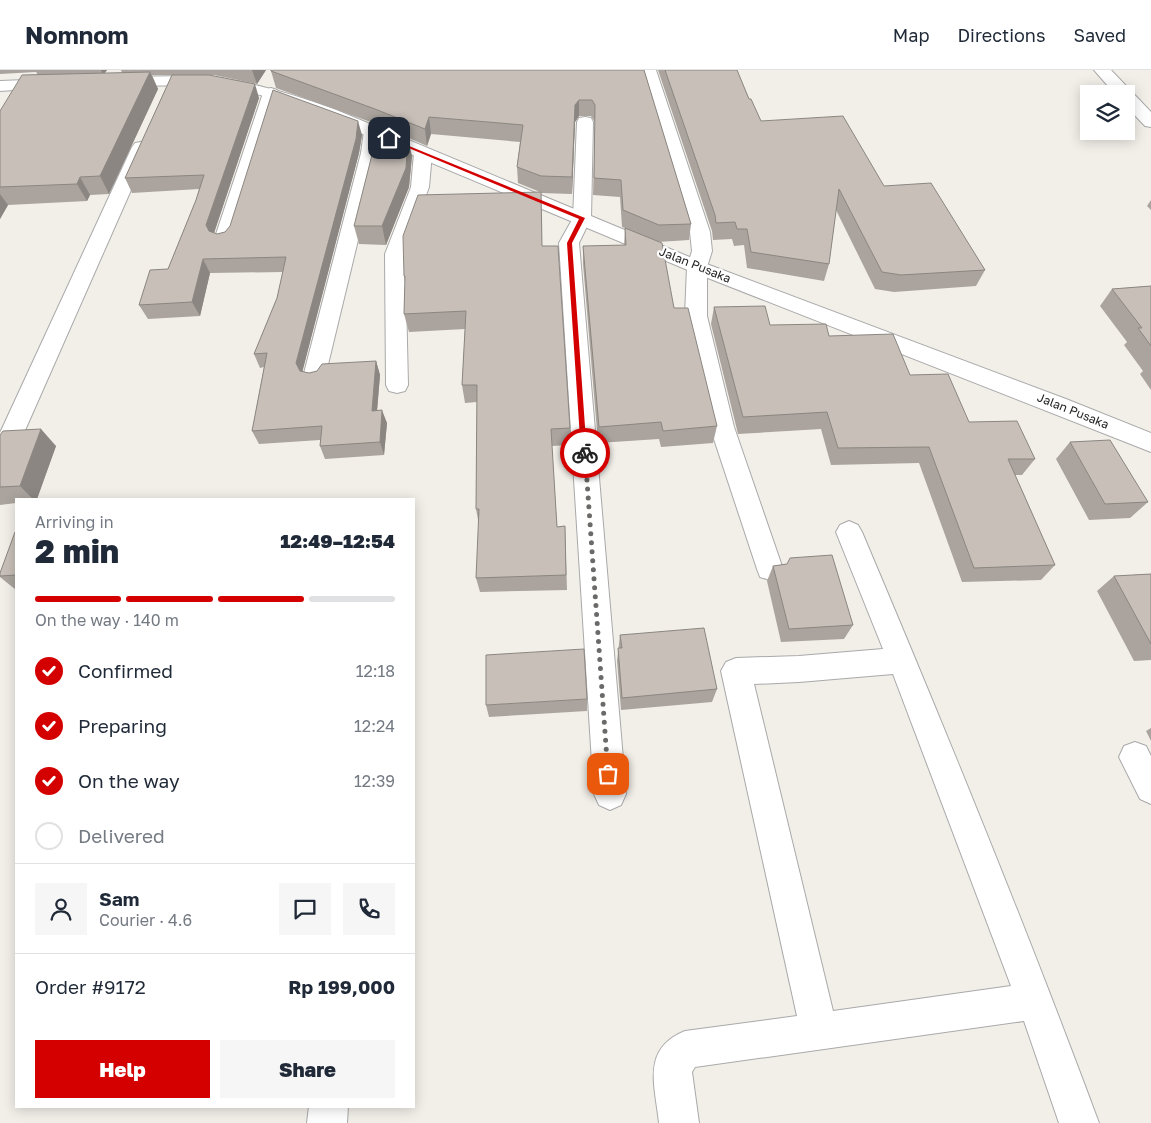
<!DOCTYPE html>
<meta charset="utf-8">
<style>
:root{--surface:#fff;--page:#f6f6f7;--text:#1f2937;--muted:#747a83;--line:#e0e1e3;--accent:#d40000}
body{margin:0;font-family:"Golos Text",sans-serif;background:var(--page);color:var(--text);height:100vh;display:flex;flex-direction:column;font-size:19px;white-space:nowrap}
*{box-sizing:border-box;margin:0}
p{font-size:16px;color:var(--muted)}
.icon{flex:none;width:28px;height:28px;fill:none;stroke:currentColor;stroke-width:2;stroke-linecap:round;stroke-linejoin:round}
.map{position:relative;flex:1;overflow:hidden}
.drawer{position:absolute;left:15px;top:428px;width:400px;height:610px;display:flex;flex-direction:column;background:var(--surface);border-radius:0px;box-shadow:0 2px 12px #0003}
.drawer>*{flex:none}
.buttons{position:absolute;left:1080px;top:15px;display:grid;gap:10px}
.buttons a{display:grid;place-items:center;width:55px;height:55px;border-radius:0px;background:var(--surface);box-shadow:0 2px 12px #0003;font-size:25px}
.pin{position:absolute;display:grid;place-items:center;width:42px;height:42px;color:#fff;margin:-21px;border-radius:10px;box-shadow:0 2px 8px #0006}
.courier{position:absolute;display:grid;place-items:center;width:50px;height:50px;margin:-25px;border:4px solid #d40000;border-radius:50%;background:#fff;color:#222;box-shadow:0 1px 6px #0007}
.head em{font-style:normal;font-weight:800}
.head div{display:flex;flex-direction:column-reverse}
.head{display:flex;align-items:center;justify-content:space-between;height:85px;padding:0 20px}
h1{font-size:32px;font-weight:800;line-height:38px}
.bar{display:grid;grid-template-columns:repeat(4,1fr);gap:8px 5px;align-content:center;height:60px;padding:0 20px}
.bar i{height:6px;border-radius:4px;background:var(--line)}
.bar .selected{background:var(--accent)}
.bar p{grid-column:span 4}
.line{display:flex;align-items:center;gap:12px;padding:0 20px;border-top:1px solid var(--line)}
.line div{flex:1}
.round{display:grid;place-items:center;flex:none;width:52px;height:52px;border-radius:0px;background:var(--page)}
ol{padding:0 20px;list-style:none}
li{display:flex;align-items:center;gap:15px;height:55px}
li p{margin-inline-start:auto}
li .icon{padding:5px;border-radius:50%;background:var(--accent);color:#fff;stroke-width:4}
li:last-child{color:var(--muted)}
li i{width:28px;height:28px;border:2px solid var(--line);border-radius:50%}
.cta{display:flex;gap:10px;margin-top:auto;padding:10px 20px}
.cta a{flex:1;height:58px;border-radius:0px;background:var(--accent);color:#fff;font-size:20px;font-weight:800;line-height:58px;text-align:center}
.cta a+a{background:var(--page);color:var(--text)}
header{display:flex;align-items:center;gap:30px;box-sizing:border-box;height:70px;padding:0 25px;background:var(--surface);border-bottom:1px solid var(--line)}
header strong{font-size:24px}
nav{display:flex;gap:28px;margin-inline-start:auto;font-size:18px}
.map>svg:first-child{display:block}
</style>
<header>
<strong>Nomnom</strong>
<nav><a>Map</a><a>Directions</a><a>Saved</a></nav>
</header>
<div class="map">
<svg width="1151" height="1053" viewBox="0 0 1151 1053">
<rect width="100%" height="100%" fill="#f2efe9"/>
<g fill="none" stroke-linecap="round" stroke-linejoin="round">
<defs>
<path id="minor" d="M640,0h16l54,162 2,19 -5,16v49l27,111 49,142 -3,8 -10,3 -10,-3 -3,-8 -47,-142 -25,-111 2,-49 5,-16 -2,-19z
M1094,0h17l40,42v15l-6,-1 -19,-20v-12h-11z
M271,18l6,2 2,3 -45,147 -3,4 -7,2 -7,-2 -3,-4 49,-147 2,-3z
M585,47l6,1 2,4 -2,96 -12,25 47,551 -5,11 -11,5 -11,-5 -5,-11 -35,-551 14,-25 4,-96 2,-4z
M372,56l6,1 2,4 -1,22 -54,224 -3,6 -8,2 -8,-2 -3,-6 58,-224 3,-22 2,-4z
M141,72l6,1 3,4 -131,297 -3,6 -9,3 -7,-2v-18l132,-286 3,-4z
M423,78l6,1 3,4 -3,34 -24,67 3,131 -3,6 -8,2 -8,-2 -3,-6 -1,-131 26,-67 3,-34 3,-4z
M849,451l9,4 4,7c83,196 163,392 237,591h-40l-35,-102 -329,46 -3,5 7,51h-40c-4,-38 -18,-74 26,-92l112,-15 -76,-345 5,-9 10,-4 63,-2 84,-7 -47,-117 4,-7zM893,604l118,312 -178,25 -79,-327 45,-2z
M1135,672l11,4 5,10v48l-11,-5 -21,-42 5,-11z
M309,1036h39l-1,17h-40z"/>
<path id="tertiary" d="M190,6c51,2 96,16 144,33l370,154 362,136 85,34v19l-461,-181 -368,-154c-29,-11 -58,-23 -88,-28 -38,-6 -78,-3 -116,-2l-6,-2 -2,-3 2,-3 6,-2z
M53,9l6,2 2,3 -2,3 -59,4v-10z"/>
</defs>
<!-- minor casing -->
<use href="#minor" stroke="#a9a9a9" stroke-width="2"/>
<!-- tertiary casing -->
<use href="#tertiary" stroke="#a9a9a9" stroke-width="2"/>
<!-- minor -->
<use href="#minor" fill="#fff" fill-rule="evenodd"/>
<!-- tertiary -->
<use href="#tertiary" fill="#fff" fill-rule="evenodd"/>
</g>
<!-- wall -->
<path fill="#aba49e" d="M0,0h107l-2,3h17l-1,-3h145l-9,14 -43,-9h-5l50,23 -45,135 3,1 8,-2 137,-97 -3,18 -57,219 7,1 67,-12 4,14 -3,35 10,13 -3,32 -59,4 -5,-13v-6l-61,4 -7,-13 12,-64 -4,1 -6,-14 23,-56 6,-26 -73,1 -10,43 -52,3 -9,-14 29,-36 28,-69 3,-11 -67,4 -7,-15 47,-103h-20l6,14 -49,105 -19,1 -3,6 -79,4 -8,14v-108l38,-36 -2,-3 -36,2z
M644,0l47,154 -2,16 -31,2 16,66 43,118 -4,17 -52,4 -2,-8 -61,4 -15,-179v-18h41l1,-18 -3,-1 -2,-30 -27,-2 2,-73 -4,-6h-12l-4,6 -3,72 -31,-1 1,53 28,182v17l-18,1 5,81 8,-1 2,64 -87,2 -4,-14 3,-53 -3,-16 1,-107 -12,1 -3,-18 3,-56 -56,3 -5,-18 1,-31 -1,-7 136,-84 -22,-9 -1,-16 3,-25 -89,-8 -4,12 -48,-21 -103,-37 -5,-17z
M658,0h79l12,29 12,22 123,65 101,84 -9,16 -82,6 -19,-3 -39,-79 -7,54 -5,17 -77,-13 -3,-23 -10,1 -2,-7 -19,1 -1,-9z
M412,86l-3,31 -23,58 -27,-1 -5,-18z
M1151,130v10l-4,-4z
M1151,216v104l-11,-16 3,-3 -19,-26 3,-3 -27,-36 12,-17z
M714,237l56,18 59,11 81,39 59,47 66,37 -13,16h-7l40,90 -14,15 -79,2 -43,-119 -88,2 -10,-36 -83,5 -27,-110z
M0,365l56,11 -19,53h-21v4l-16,2z
M1070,372l78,60 -18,16 -41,2 -33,-61z
M16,462v58l-16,-13v-4z
M787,494l66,61 -9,14 -63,3 -14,-61 6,-15z
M1151,504v86l-17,1 -37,-70 17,-15z
M620,565l97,54 -5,13 -91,8 -4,-49z
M587,629v12l-98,6 -3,-12z
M1151,658v13l-5,-10z"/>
<!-- shaded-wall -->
<path fill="#8b8681" d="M101,0h6l-4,5z
M252,0h14l-9,14z
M150,2l8,17 -49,105 -9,-18z
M255,14l4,14 -47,141 -6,-14z
M579,30v16l-4,6 -3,72v-17l3,-72z
M429,47l2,17 -4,12 -2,-17z
M358,51l4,14 -3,18 -58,224 -5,-14z
M408,68l4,18 -3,31 -23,58 -4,-19z
M80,107l10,18 -3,6 -10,-17z
M0,124l8,11 -8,14z
M203,189l7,14 -10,43 -8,-14z
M376,291l4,14 -4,49 -4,-13z
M382,340l5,13 -3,32 -4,-13z
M41,359l15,17 -19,53h-4l-13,-13z"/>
<!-- building -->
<path fill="#c7bfb8" stroke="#8b8681" d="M271,0h373l47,154 -32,1 -36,-15 -2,-30 -27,-2 1,-73 -3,-5h-13l-4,5 -3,72 -31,-1 -24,-9 6,-42 -94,-8 -4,12 -50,-20 -104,-38z
M665,0h72l12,29h2l10,22 82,-5 41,70 47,-3 54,87 -84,5 -19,-3 -43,-83 -10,75 -78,-12 -4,-23h-10l-2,-7 -19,1 -1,-8z
M150,2l-50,104 -20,1 -3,7 -77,3v-76l22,-36z
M172,5h37l46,9 -49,141 3,6 8,3 8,-2 5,-6 43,-136 85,31 -2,18 -60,224 4,8 9,2 8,-2 5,-7 54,-3 -4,50 10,-1 -2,32 -60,4 2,-20 -70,5 15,-78 -13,1 23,-56 9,-41 -83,2 -11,43 -53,3 11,-35 18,-1 28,-69 8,-25 -79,3z
M377,55l31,13 -2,30 -24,58h-28l23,-91z
M541,122l1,54h16l12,182 -19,1 6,98 8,-1 1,49 -90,3 3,-69h-3l1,-124h-15l4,-74 -62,3 1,-38h-1l-1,-40 15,-41z
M625,158l37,15 12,65h14l29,118 -54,5 -2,-9 -62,5 -16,-181 43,-1z
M1151,216v60l-13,-18h4l-30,-39z
M765,236l5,19 56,-1 3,12 64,-2 17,41 38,-1 21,48 48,-1 18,38h-27l47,106 -81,3 -45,-121 -91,1 -11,-36 -84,5 -29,-110z
M41,359l-21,57 -20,1v-52l3,-4z
M1110,370l38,62 -43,2 -35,-62z
M15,462h1v43l-16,1v-3z
M832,485l21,70 -64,4 -16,-63 14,-2 3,-6z
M1151,504v70l-37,-68z
M704,558l13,61 -95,9 -4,-50h4l-2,-13z
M584,579l3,50 -101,6v-50z"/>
<!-- route -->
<path fill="#d40000" d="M387,67l198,81 -13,25 15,212h-5l-1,-2 -14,-210 12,-24 -192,-80z"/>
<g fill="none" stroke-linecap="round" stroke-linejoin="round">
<!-- done -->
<path stroke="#6b6a68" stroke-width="5" stroke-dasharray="0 9" d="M585,383l23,321"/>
</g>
<g text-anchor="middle" stroke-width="4.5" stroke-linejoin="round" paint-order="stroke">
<!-- far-street labels -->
<g font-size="12" fill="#222" stroke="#fff">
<text transform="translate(695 195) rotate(22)" y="4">Jalan Pusaka</text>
<text transform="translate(1073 341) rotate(22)" y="4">Jalan Pusaka</text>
</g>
</g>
</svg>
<div class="buttons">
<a><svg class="icon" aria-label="layers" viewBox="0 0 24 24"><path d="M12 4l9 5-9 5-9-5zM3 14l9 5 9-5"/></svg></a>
</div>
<div class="pin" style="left:608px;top:704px;background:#ea580c"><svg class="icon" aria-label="bag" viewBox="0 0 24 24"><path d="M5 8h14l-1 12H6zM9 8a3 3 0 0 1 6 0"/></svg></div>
<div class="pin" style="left:389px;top:68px;background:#1f2937"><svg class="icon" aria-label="home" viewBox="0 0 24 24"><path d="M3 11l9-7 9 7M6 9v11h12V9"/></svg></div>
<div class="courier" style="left:585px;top:383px"><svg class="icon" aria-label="bike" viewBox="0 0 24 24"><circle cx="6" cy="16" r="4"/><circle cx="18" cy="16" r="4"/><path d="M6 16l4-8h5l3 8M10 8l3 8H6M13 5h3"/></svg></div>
<section class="drawer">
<div class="head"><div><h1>2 min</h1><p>Arriving in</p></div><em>12:49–12:54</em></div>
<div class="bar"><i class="selected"></i><i class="selected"></i><i class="selected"></i><i></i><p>On the way · 140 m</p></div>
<ol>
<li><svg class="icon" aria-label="check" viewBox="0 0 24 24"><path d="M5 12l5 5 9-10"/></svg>Confirmed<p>12:18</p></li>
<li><svg class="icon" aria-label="check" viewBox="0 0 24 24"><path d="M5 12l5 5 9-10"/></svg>Preparing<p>12:24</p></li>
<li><svg class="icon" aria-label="check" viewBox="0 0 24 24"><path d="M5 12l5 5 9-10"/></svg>On the way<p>12:39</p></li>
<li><i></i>Delivered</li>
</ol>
<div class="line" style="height:90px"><a class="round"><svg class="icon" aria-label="person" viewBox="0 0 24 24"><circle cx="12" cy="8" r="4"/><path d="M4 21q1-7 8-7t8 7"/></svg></a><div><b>Sam</b><p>Courier · 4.6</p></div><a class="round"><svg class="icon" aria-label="chat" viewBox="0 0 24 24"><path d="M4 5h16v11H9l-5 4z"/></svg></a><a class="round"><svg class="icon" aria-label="phone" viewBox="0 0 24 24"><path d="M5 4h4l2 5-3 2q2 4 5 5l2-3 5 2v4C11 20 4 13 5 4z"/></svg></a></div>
<div class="line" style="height:65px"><div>Order #9172</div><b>Rp 199,000</b></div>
<div class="cta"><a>Help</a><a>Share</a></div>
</section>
</div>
